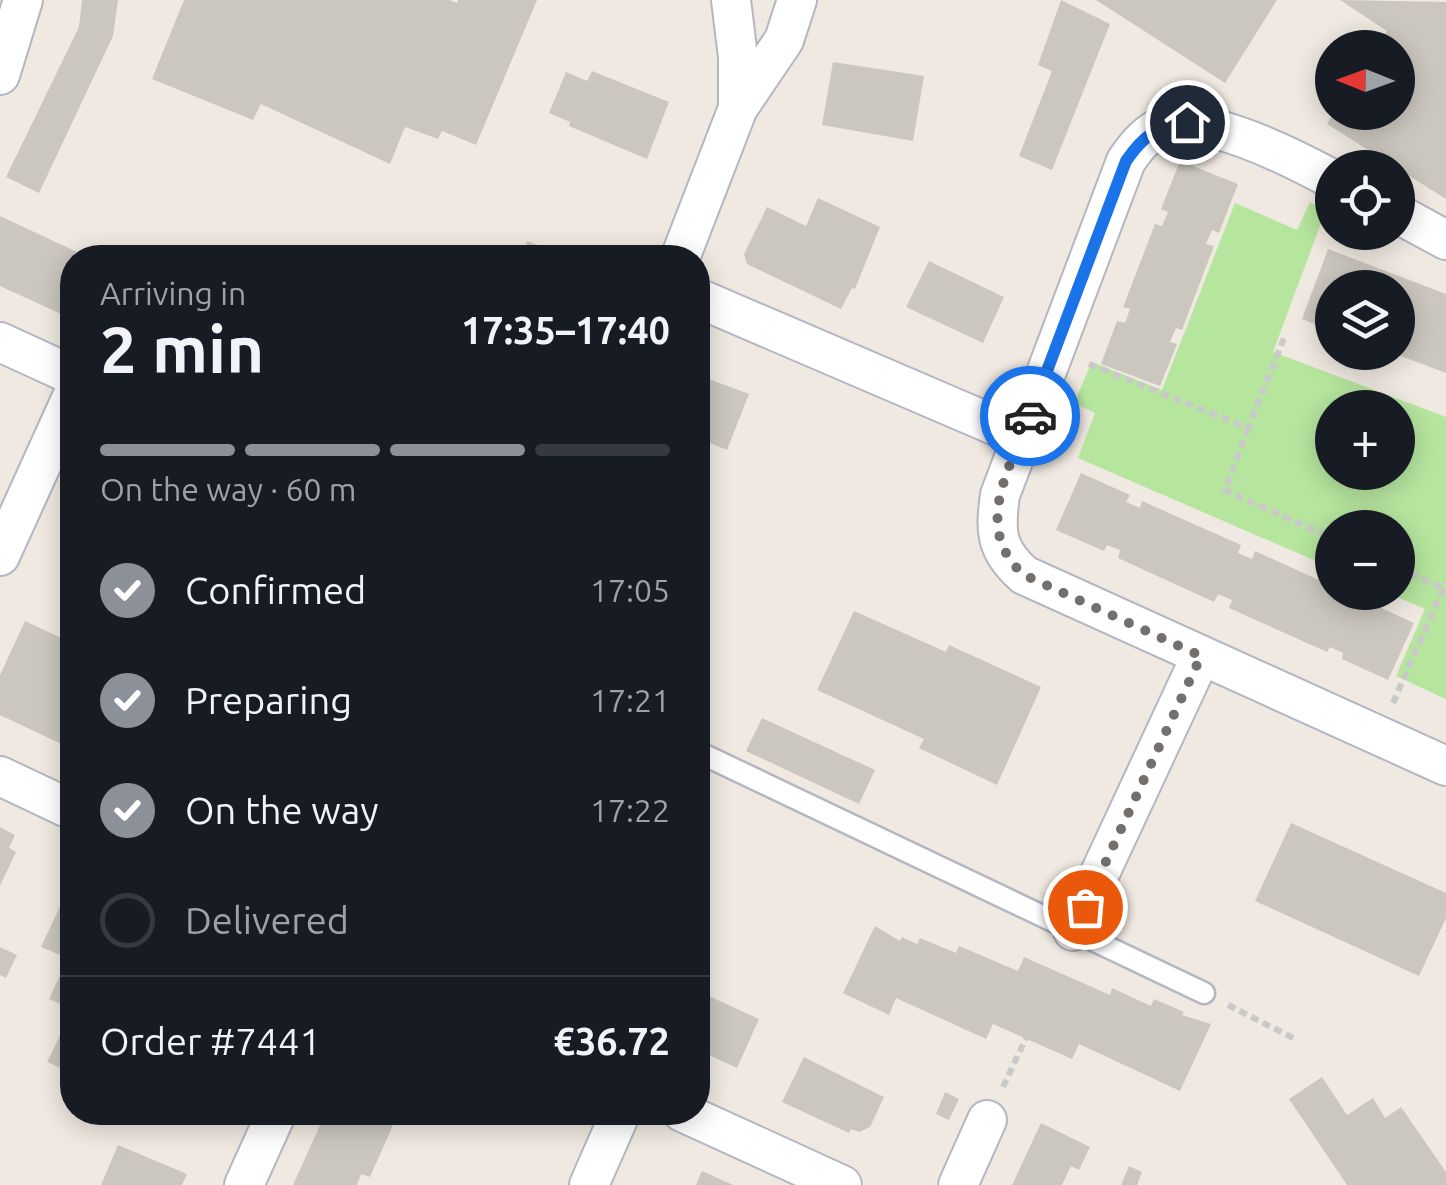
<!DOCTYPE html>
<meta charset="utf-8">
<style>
:root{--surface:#171b24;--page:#242831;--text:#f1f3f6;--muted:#9ea1a6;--line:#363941;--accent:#8c9099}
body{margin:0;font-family:Ubuntu,sans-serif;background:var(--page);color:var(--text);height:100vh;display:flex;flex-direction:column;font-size:38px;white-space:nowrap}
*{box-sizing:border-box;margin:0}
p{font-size:32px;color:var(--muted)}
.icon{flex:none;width:55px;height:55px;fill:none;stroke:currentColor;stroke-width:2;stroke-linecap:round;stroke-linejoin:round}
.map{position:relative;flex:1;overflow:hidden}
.details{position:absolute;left:60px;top:245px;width:650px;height:880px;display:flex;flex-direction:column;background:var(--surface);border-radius:40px;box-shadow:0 5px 25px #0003}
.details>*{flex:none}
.needle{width:65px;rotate:271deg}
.fabs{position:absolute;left:1315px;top:30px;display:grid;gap:20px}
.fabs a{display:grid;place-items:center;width:100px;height:100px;border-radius:50%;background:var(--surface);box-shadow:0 5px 25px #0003;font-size:50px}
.pin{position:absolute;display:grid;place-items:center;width:85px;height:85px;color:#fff;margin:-42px;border:5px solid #fff;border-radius:50%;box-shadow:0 2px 10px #0007}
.courier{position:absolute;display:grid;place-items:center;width:100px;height:100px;margin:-50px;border:8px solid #1a73e8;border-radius:50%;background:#fff;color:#222;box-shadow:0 2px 12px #0007}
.summary em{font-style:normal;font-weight:600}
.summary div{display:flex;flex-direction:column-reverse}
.summary{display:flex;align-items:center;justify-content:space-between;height:170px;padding:0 40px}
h1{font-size:65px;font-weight:600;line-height:75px}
.bar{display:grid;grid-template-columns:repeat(4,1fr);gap:15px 10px;align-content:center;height:120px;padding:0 40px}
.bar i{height:12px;border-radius:8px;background:var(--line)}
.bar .on{background:var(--accent)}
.bar p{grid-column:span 4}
.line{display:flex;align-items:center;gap:25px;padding:0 40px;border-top:2px solid var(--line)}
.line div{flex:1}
ol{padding:0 40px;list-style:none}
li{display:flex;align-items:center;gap:30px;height:110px}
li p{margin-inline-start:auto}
li .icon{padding:10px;border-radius:50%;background:var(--accent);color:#fff;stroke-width:4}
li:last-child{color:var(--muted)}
li i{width:55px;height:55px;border:5px solid var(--line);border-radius:50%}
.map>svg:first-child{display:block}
</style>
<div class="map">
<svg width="1446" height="1185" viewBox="0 0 1446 1185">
<rect width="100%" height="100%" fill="#efe9e1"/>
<!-- green -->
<path fill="#b6e59e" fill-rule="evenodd" d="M1310,202l14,9 -1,7 -50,134 173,65v282l-50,-23 29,-67 -37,-16 10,-1v-64h-66v40l-254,-110 17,-45 -21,-10 18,-41 70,28 73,-187 62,27zM1332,408h66v64h-66z"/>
<!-- building -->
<path fill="#cbc7bf" d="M82,0h36l-5,36 -74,157 -33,-16 73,-150z
M184,0h265l8,3 1,-3h79l-61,145 -34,-14 -4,8 -33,-12 -15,37 -129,-60 -8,16 -101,-41z
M1061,0l49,24 -58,146 -33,-14 33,-85 -14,-6z
M1096,0h181l-52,83z
M1340,0l106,2v197l-119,-75 7,-12h64v-64h-22l11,-17z
M833,62l91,14 -11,65 -91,-16z
M592,71l77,31 -22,57 -78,-33 1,-4 -21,-9 17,-41 21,9z
M1180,161l58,23 -19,49 -7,-3 -6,14 8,2 -32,84 -6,-2 -6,14 7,2 -17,42 -59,-22 16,-43 8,2 5,-14 -7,-2 32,-83 7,2 6,-14 -7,-3z
M818,198l62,29 -25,62 -3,-1 -11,21 -94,-45 -3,-10 23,-47 39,19z
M0,216l90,42h-18v61l-72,-33z
M527,241l39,16v1h-46z
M1328,249l118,45v79l-48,-18v-67h-66v43l-30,-12z
M929,261l75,36 -21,46 -77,-36z
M698,375l51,19 -22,56 -29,-12z
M1081,473l49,22 -4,7 14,6 2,-7 99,44 -3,8 14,6 3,-8 77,35v6l21,4 -4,6 14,6 3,-7 48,22 -26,57 -46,-21 1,-6 -13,-6 -3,5 -98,-44 3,-8 -14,-6 -4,8 -96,-44 2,-8 -13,-5 -3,6 -48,-21z
M854,611l92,41 3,-7 92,42 -44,98 -78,-37 5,-9 -107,-49z
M25,621l47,22v106l-72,-34v-40z
M762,718l113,52 -16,34 -113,-53z
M1291,823l155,70v25l-27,58 -164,-75z
M0,827l15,8 -6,13 7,4 -16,34z
M64,898l8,4v58l-31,-13z
M875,926l25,15 2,-4 15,7 3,-6 36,15 3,-7 59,25 6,-14 86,38 2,-7 39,18 3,-7 30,13 -2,3 29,9 -31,67 -101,-47 -7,15 -79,-35 -7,15 -90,-41 -7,17 -46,-22z
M0,947l17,8 -11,23 -6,-3z
M60,975l12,6v28l-23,-10z
M698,991l61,28 -22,49 -39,-18z
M72,1011v62l-25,-11z
M804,1057l80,40 -14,30 -11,5 -8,-3 -2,4 -67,-31z
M1322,1077l25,38 26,-17 12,20 16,-11 45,65v13h-99l-58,-86z
M945,1092l14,7 -10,21 -13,-6z
M326,1112h45l22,13 -23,52 -9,-3 -4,11h-64z
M1041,1123l49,24 -11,23 -8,-4 -9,19h-50z
M118,1145l69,29 -5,11h-81z
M1129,1166l13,6 -5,13h-16z
M702,1171l31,14h-37z"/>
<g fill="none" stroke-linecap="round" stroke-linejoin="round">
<defs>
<path id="lane" d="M698,752l506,241"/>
<path id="street" d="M731,0l7,57v51
M0,75l23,-75
M1332,179c-37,-20 -134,-70 -173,-51 -15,8 -24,20 -33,33l-126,334c-5,36 -5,54 24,80l422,191
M1398,214l48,26
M680,258l58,-150 46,-68 13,-40
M698,298l324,139
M0,342l72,33
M0,556l72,-159
M0,776l72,34
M1073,931l128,-275
M682,1112l160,73
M244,1185l33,-73
M589,1185l32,-73
M958,1185l29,-65"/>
</defs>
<!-- lane casing -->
<use href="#lane" stroke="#b4b7c1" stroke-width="25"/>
<!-- street casing -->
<use href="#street" stroke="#b4b7c1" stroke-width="42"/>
<!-- path -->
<path stroke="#c9c9c9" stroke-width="6" stroke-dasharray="8 5" stroke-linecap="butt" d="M1089,364l159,64 36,-90
M1248,428l-23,62 107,48
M1398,568l45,20
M1393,703l53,-121
M1228,1005l65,33
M1003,1087l23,-49"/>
<!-- lane -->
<use href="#lane" stroke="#fff" stroke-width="20"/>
<!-- street -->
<use href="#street" stroke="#fff" stroke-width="38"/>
</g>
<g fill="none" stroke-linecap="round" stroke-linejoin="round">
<!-- done -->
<path stroke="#726f6d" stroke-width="10" stroke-dasharray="0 18" d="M1030,416c-21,53 -58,113 -6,159l177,81 -116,251"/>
<!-- route -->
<path stroke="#1a73e8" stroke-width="12" d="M1030,416l96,-255c19,-27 29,-33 61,-39"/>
</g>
</svg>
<div class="fabs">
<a><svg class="needle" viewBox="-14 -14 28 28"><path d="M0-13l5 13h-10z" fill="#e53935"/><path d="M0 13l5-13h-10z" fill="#9ea1a6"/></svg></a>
<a><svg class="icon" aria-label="locate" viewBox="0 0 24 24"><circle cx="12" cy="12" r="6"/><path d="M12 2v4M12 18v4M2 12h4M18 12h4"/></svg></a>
<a><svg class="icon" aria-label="layers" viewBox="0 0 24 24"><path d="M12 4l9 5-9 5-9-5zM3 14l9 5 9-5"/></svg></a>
<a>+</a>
<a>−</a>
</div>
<div class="pin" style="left:1085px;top:907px;background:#ea580c"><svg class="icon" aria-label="bag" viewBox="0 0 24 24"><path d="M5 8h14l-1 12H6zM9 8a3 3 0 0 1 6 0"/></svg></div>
<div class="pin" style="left:1187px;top:122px;background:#1f2937"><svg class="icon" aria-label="home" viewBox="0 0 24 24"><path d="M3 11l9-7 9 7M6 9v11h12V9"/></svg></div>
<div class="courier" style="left:1030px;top:416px"><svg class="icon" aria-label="car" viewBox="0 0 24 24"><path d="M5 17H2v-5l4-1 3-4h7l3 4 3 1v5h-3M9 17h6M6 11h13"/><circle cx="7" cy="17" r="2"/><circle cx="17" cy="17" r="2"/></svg></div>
<section class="details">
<div class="summary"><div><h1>2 min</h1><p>Arriving in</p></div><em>17:35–17:40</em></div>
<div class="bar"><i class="on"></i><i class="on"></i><i class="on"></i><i></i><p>On the way · 60 m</p></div>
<ol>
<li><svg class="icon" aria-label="check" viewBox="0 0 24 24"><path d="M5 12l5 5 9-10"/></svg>Confirmed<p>17:05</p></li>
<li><svg class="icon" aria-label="check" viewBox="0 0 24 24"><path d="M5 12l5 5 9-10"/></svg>Preparing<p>17:21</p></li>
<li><svg class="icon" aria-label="check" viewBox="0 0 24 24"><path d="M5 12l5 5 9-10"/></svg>On the way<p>17:22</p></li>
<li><i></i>Delivered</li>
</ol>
<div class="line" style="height:130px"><div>Order #7441</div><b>€36.72</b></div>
</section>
</div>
